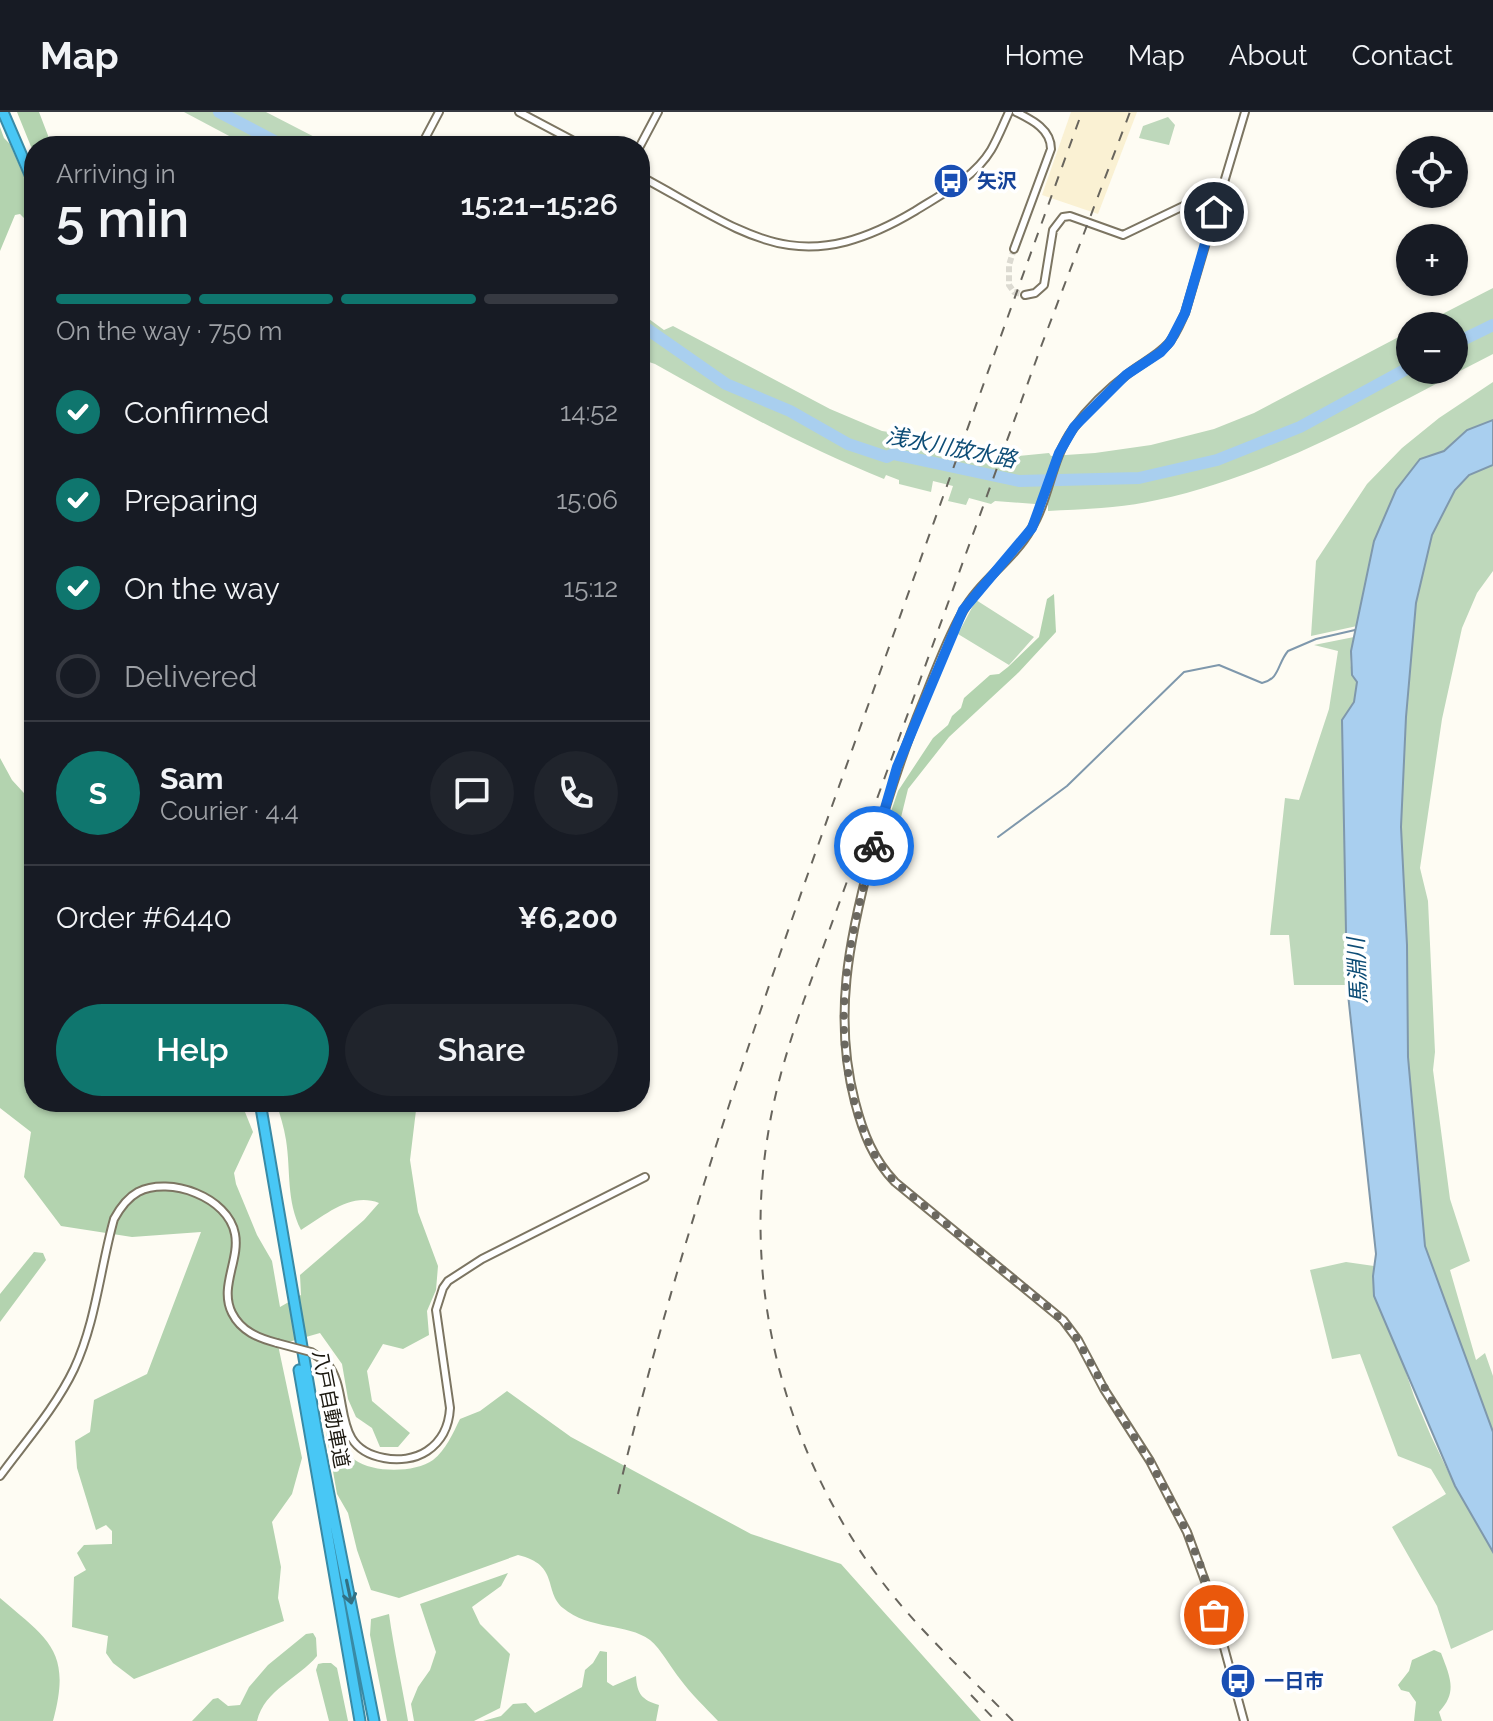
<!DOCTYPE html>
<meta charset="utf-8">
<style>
:root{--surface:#171b24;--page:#20242c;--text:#f1f3f6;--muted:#9ea1a6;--line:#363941;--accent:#0f766e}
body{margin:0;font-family:Raleway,"Noto Sans JP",sans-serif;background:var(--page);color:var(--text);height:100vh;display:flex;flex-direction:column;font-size:30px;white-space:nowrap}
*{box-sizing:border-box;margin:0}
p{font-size:26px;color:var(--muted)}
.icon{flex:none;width:44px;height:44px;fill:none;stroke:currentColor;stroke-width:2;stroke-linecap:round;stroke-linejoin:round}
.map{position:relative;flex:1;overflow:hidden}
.sheet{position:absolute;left:24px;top:24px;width:626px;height:976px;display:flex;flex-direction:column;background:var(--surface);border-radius:32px;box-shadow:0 2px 6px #0004}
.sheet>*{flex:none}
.tools{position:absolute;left:1396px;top:24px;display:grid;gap:16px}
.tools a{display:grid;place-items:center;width:72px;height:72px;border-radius:50%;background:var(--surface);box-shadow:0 2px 6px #0004;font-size:40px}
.pin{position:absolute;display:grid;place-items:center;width:68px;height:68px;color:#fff;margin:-34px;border:4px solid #fff;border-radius:50%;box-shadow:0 2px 8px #0007}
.courier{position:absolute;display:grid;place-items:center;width:80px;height:80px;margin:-40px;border:6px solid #1a73e8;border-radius:50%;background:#fff;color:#222;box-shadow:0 2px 10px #0007}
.headline em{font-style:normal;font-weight:600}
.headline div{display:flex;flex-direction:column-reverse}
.headline{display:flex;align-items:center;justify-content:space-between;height:136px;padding:0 32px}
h1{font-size:52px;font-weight:600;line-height:60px}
.bar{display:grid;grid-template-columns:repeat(4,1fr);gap:12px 8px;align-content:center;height:96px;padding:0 32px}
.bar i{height:10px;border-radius:6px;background:var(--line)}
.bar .current{background:var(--accent)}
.bar p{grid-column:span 4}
.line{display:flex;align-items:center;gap:20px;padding:0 32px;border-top:2px solid var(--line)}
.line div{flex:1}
.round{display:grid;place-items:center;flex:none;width:84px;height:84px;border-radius:42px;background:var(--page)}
ol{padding:0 32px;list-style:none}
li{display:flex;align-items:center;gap:24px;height:88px}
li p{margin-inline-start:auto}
li .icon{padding:8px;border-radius:50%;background:var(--accent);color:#fff;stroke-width:4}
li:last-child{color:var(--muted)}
li i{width:44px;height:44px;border:4px solid var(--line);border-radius:50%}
.cta{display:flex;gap:16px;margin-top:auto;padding:16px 32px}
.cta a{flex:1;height:92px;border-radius:48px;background:var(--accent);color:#fff;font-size:32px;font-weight:600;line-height:92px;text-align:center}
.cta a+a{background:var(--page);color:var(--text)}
header{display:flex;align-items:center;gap:48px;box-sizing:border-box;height:112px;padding:0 40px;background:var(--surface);border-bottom:2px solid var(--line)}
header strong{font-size:38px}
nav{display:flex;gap:44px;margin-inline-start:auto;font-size:28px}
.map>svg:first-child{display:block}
</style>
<header>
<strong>Map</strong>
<nav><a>Home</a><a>Map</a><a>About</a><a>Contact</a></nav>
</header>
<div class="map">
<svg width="1493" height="1609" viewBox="0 0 1493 1609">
<rect width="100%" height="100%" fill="#fefcf3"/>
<!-- built -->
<path fill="#faf1d3" d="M1071,0h66l-39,102 -56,-19z"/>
<!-- green -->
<path fill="#bed8bb" d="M184,0h82l66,34h-84z
M1168,5l7,8 -6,20 -30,-7 4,-12z
M1493,176v66c-109,56 -215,120 -336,146 -35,8 -73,9 -109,11v-6l-53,-4 -4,3 -22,-6 -3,7 -18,-4 5,-15 -20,-5 -2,11 -32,-8v-4l-13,-5 -2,4c-80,-32 -154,-73 -229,-115l-15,-5v-53l9,5v8l15,11 9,-4 157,83 52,22 13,2 -2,10 15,5 1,-4 55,15 2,-7 21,3 -1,6 20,2 3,-6 40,-4 2,3 44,-3 56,-8 63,-16 40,-16 156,-82v39h44v-44h-35z
M1493,270v38l-26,10 -23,21 -24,8 -46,82 -17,85 -46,10 5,-75 51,-77 35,-36 37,-30z
M1493,353v106l-16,22 -15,35 -20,91 -22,149 8,33 7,151 -2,18 17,129 20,62 -20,9 26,90 9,-7 8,23v56l-68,-186 -17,-189 -1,-112 -6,-118 5,-110 10,-114 16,-68 23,-45 14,-15z
M976,488l58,37 -25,28 -51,-31z
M1354,525c-3,14 -7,33 3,45l-2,20 -13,18 5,265h-53l-5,-50h-19l15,-137 14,2 30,-91 9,-58 -24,-6z
M1346,1150l28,4 -1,10 41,120 17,40 24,50 38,66v78l-42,19 -14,-43 -45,-79 54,-33 -15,-25 -33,-13 -38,-102 -28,5 -22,-89z"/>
<!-- forest -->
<path fill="#b3d3af" d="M17,0h22l13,34h-18v8z
M0,15l4,11 6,6 24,55v35l-8,-4v-10l-6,-6 -5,1 -15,36z
M1054,482l2,38 -37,40 -70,65 -41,52 -19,77 -14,9 10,-46 13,-38 35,-53 15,-13 4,-9 9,-8 3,-10 26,-23 9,-1 9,-7 31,-30 8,-38z
M0,646l12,22 22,24v298h207l12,30 -19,41 2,11 21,51 15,26 8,46 21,-12 -1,-20 64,-55 15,-17c-29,-11 -53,12 -78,27 -15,-30 -10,-58 -15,-90 -2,-13 -6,-25 -10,-38h141l-7,58 8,52 20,54 -2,24 -9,21 2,24 -26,14 -20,-5 -16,27 5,30 38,32 -12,14h-18l-8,-19 -16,-11 -8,-18 -6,-35 -22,-31 -42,12 24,113 -10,36 -20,28 9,45 -3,31 6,23 -150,58 -21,-16 -7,-10 2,-17 -36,-9 2,-50 12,-7 -9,-17 7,-8 28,-1v-13l-6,-6 -10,5 -19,-62 -2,-27 15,-9 4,-32 53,-26 54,-142 -69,5 -71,-11 -37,-49 7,-45 -31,-24z
M34,1140l9,1 3,7 -46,62v-28z
M507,1279l64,46 180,97 90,30 140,157h-263c-13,-14 -27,-27 -38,-42 -9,-11 -19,-30 -30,-39 -23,-17 -61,-10 -87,-32 -20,-17 -3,-43 -45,-53l-119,43 -28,-8 -14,-40 -9,-37 -11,-19 -15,-85c15,14 15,38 33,51 18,13 60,13 78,0 13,-10 20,-27 27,-41l20,-8z
M508,1461l-7,13 -29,21 8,17 30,30 -10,54 -26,13h-60l-3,-17 7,-17 12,-17 6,-18 -16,-48z
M0,1486c49,42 72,53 53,123h-53z
M389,1502c5,36 13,71 19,107h-21l-17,-86 1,-16z
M313,1521l3,5 1,18c-19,23 -52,33 -60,65h-65l21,-22 5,-1 10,8 12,-1 9,-18 19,-22 38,-31z
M1434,1538l7,3c9,24 17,39 -2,59l3,9h-28l2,-19 -7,-10 -8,-2 -3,-5 11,-14 3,-11z
M600,1539l7,1v30l6,4 23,-10c1,18 6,24 23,29l-3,16h-173l18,-5 12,-12 13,-1 9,10 47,-26 3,-17 8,-7z
M323,1551h8l6,5 11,53h-19l-13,-51 2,-6z"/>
<!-- water -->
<path fill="#a9cfef" stroke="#7f98ac" stroke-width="2" d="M1493,308v45l-24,10 -14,15 -23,45 -16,68 -10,114 -5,110 6,118 1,112 17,189 68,186v120l-38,-66 -81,-190 -1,-20 3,-22 -29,-269 -5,-265 12,-18 3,-20 -5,-7 -1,-24 23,-110 22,-51 24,-31 24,-8 23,-21z"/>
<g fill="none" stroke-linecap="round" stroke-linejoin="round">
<!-- stream -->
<path stroke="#7f98ac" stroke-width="2" d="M998,725l69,-51 117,-114 35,-7 43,18c18,-4 15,-19 26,-32l28,-12 39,-9"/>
<!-- river -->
<path stroke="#a9cfef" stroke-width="12" d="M219,0l65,34
M640,212l86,60 64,27 58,33 39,13 6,-3 126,27 120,-3 78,-18 83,-33 110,-60
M1454,232l39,-19"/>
<!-- minor-tunnel -->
<path stroke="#dcdad1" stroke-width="6" stroke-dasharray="6 3" stroke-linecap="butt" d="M1014,137l-5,16v20l5,7 11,3"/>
<defs>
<path id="minor" d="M519,0l64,34
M421,34l18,-34
M640,34l18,-34
M640,64c108,58 156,106 275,35 27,-17 59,-33 76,-61 7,-12 12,-25 18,-38
M1014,137l37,-100c0,-20 -19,-29 -35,-37
M1025,183l10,-2 9,-8 9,-55 10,-13 7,-1 53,19 98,-47
M326,1250c27,31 2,86 58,96 14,3 31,1 43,-7 15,-10 22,-25 23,-43l-14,-98 7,-22 5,-7 34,-22 163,-82
M0,1364c25,-34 56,-69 74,-107 22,-47 26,-100 40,-150 6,-11 13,-21 24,-27 32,-16 90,5 97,42 5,26 -16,53 -3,79 9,18 26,25 45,30
M1244,1609l-35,-129 -22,-60 -37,-71 -46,-72 -26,-49 -15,-20 -168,-138c-22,-23 -32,-49 -40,-80 -22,-84 -6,-163 16,-245 15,-53 31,-104 52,-155 12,-30 23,-61 39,-89 17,-32 51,-52 69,-84 19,-31 20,-70 42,-100 15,-21 36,-41 56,-56 13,-10 28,-17 39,-29 8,-9 12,-20 17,-31l60,-201"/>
<path id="highway" d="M3,0l31,72
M260,990l57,332 57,287
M299,1258l61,351"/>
</defs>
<!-- minor casing -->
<use href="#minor" stroke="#7c7562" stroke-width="10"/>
<!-- highway casing -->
<use href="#highway" stroke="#398aa5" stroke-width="13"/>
<!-- minor -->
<use href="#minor" stroke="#fff" stroke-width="6"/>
<!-- highway -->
<use href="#highway" stroke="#48c7f5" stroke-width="9"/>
<!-- rail -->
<path stroke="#68655d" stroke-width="2" stroke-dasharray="10 10" stroke-linecap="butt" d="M618,1382c61,-257 149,-507 238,-755 75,-209 150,-418 226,-627
M971,1583l25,26
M1013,1609c-46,-47 -97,-93 -136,-146 -92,-125 -135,-287 -109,-441 7,-46 21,-90 36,-134l238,-656 88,-232"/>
<defs>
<path id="minor-bridge" d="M277,1231l34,9 15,10"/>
</defs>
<!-- minor-bridge casing -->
<use href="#minor-bridge" stroke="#7c7562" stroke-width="10" stroke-linecap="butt"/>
<!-- minor-bridge -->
<use href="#minor-bridge" stroke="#fff" stroke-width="6"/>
</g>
<!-- one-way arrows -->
<defs><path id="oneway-shaft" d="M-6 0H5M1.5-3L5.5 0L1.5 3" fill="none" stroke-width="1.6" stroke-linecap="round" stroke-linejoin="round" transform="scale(2)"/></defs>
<use stroke="#327083" href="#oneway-shaft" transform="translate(349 1480) rotate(78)"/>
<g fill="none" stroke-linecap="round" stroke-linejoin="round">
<!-- done -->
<path stroke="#6b6860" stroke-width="8" stroke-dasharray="0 14.4" d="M874,734c-23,87 -43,165 -20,255 9,31 18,57 41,81l153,125 24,23 48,85 30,46 37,71 15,37 12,46"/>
<!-- route -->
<path stroke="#1a73e8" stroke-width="10" d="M874,734l23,-79 66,-157 69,-82 27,-75 15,-26 52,-52 35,-23 9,-10 15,-29 29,-101"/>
</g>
<!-- icons -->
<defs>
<symbol id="bus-disc" viewBox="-11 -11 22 22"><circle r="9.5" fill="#1a4fb4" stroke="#fff"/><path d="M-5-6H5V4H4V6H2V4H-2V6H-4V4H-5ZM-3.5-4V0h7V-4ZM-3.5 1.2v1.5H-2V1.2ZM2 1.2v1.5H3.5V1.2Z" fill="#fff"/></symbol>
</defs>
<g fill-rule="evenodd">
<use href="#bus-disc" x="931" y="49" width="40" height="40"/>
<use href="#bus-disc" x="1218" y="1549" width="40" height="40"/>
</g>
<g text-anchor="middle" stroke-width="7" stroke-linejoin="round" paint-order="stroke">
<!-- transit labels -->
<g font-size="20" font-weight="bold" fill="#164399" stroke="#fff" text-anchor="start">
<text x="977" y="76">矢沢</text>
<text x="1264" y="1576">一日市</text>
</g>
<!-- street labels -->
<g font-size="20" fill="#1c1911" stroke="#fff">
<text transform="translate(331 1297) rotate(79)" y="7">八戸自動車道</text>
</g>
<!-- water labels -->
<g font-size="22" font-style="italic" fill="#0e4d76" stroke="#fff">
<text transform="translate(951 335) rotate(11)" y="8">浅水川放水路</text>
<text transform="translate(1357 859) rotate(-93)" y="8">馬淵川</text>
</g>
</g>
</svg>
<div class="tools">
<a><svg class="icon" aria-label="locate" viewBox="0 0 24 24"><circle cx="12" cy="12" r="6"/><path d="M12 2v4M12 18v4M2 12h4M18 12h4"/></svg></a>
<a>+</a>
<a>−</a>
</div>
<div class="pin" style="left:1214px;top:1503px;background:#ea580c"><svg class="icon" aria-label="bag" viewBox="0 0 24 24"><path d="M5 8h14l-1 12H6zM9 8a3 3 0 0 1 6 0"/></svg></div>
<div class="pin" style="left:1214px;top:100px;background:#1f2937"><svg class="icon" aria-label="home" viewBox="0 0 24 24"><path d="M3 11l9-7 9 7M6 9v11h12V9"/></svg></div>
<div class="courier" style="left:874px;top:734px"><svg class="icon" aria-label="bike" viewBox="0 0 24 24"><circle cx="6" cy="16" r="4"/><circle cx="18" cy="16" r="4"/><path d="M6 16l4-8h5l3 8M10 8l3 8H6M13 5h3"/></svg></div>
<section class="sheet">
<div class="headline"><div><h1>5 min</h1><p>Arriving in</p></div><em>15:21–15:26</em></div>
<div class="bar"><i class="current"></i><i class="current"></i><i class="current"></i><i></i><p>On the way · 750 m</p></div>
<ol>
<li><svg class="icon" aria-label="check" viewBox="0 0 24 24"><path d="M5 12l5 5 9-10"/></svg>Confirmed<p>14:52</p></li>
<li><svg class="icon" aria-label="check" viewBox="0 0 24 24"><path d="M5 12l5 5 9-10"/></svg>Preparing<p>15:06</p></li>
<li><svg class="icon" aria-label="check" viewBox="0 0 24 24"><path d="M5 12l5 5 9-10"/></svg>On the way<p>15:12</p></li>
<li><i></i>Delivered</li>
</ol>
<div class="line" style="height:144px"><b class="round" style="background:var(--accent);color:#fff">S</b><div><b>Sam</b><p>Courier · 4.4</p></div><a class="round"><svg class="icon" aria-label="chat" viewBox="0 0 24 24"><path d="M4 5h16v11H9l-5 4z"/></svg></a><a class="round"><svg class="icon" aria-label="phone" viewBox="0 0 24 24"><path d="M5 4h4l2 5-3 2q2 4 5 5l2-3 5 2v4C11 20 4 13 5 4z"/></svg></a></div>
<div class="line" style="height:104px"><div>Order #6440</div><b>¥6,200</b></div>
<div class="cta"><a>Help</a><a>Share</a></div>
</section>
</div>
